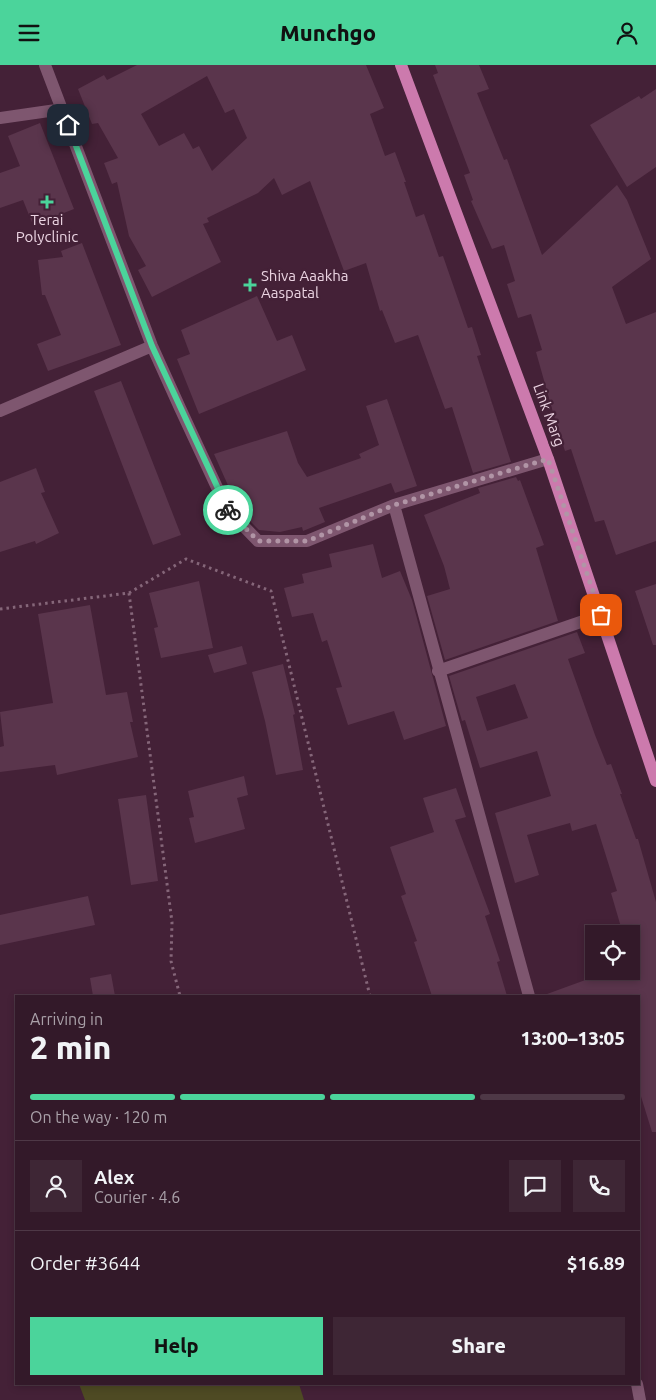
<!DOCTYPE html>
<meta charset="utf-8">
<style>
:root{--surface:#331929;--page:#3e2635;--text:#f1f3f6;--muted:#a9a0a8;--line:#4e3846;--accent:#4bd49b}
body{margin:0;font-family:Ubuntu,sans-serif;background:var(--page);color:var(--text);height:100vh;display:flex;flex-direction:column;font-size:19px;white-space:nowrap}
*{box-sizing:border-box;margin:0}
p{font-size:16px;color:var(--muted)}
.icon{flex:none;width:28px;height:28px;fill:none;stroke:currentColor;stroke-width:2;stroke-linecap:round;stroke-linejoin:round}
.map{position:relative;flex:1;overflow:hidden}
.drawer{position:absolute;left:15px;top:930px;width:625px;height:390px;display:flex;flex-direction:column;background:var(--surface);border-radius:0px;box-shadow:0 2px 8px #0003,0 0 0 1px var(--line)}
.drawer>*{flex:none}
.fabs{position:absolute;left:585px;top:860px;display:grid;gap:10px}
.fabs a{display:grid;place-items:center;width:55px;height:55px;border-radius:0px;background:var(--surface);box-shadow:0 2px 8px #0003,0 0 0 1px var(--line);font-size:25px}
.pin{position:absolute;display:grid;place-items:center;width:42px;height:42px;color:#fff;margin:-21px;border-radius:10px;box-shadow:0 2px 8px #0006}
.courier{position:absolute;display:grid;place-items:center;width:50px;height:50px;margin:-25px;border:4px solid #4bd49b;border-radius:50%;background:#fff;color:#222;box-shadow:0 1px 6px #0007}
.overview em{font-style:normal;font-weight:800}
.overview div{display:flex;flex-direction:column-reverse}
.overview{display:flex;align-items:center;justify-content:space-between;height:85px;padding:0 15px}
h1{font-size:32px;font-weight:800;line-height:38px}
.bar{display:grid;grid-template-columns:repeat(4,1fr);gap:8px 5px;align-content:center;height:60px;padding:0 15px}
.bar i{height:6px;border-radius:4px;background:var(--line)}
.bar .current{background:var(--accent)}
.bar p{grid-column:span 4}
.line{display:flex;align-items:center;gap:12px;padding:0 15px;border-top:1px solid var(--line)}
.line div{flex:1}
.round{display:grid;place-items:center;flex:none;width:52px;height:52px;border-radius:0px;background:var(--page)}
.cta{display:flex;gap:10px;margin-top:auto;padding:10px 15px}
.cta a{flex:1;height:58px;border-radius:0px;background:var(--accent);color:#111;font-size:20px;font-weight:800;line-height:58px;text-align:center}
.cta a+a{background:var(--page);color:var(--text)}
header{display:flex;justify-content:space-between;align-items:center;height:65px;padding:0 15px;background:var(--accent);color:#111;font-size:22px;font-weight:800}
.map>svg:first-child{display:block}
</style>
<header><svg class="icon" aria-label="menu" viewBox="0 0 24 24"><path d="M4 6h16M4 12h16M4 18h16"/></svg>Munchgo<svg class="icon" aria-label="person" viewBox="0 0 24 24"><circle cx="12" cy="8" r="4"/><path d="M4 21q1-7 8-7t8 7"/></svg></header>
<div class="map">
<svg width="656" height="1335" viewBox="0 0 656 1335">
<rect width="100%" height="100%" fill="#442137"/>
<!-- green -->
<path fill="#4e4a23" d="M79,1319h220l5,16h-219z"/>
<!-- building -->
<path fill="#5a354c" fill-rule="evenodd" d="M137,0h229l18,43 -14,6 15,42 10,-4 11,30h-2l12,35 8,-3 15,43 4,-1 25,72 4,-1 9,28 -4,1 34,106 -38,11 -21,-66 -7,2 -27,-74 -23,8 -13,-33 -2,1 -14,-48 -22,8 -34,-90 -28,14 -8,-17 -16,15 -51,25 2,4 -6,2 18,38 -69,35 -14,-27 8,-4 -17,-30 -12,-54 -5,2 -8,-21 14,-5 -20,-35 -6,1 -14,-35 26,-14 3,5zM207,11l18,37 9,-4 13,29 -35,33 -13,-25 -6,3 -9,-16 -25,13 -18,-32z
M435,0h44l10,24 -12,4 27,67 3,-1 35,96 75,-70 10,15 24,59 -39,28 14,37 30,-12v229l-40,14 -12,-35 -9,2 -24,-73 -6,2 -9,-28 -20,-71 6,-2 -11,-36 -13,4 -11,-34 8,-3 -11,-36 -12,4 -21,-48 2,-1 -9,-25 6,-2 -37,-98 5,-2z
M656,24v78l-29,20 -37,-62 49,-29 2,3z
M40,58l34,86 -41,16 -10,-25 -23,8v-35l20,-7 -12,-30z
M82,178l39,102 -73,26 -11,-27 24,-9 -16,-40h-3l-4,-35 25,-3 -2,-6z
M257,231l20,45 15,-6 14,35 -107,44 -22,-55 13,-5 -9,-24z
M121,316l60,154 -28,10 -59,-154z
M387,334l30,87 -22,7 -4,-10 -72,25 6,14 -22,9 -1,-4 -22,5 -21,-2 -20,-20 -25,-56 73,-23 11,32 9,14 54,-19 -2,-4 20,-9 -13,-39z
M36,403l9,24 -4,1 18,40 -23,11 -1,-3 -35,11v-70z
M516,412l2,4 2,-1 24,65 -8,3 22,73 -113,39 -18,-64 23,-7 -6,-23 -20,-51 56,-22 -2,-5z
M373,479l9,34 18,-7 12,29 34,126 -42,14 -10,-29 -46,14 -12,-37 6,-1 -15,-47 -5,2 -9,-29 -21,4 -8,-29 20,-5 -2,-9 30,-7 -3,-13z
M199,516l14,67 -52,10 -7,-30 4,-1 -9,-34z
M656,519v61h-3l-18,-54z
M90,540l16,90 21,-3 6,30h-3l8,35 -81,18 -2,-10 -55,7v-25l4,-1 -4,-34 53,-9 -15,-89z
M577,567l8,21 -17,6 27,76 12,30 4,-1 11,30h-2l16,45h2l18,63v230h-4l-13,-42v-94h-91l-1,-2 63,-23h21v-37h-8l-12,-41 6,-2 -21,-67 -24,7 -2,-8 -43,12 12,40 -24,8 -20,-70 56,-17 -14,-45 -57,17 -15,-48 -3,1 -13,-45zM515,619l13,34 -41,13 -11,-34z
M242,581l5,18 -33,9 -6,-18z
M283,599l12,50 -2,1 10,55 -27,5 -11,-54 -13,-49z
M244,711l4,19 -11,3 8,31 -50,14 -6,-25 5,-1 -6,-26z
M456,723l10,29 -11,3 35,94 -5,2 15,45 -3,1 10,34h-75l-18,-54 3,-1 -16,-45 5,-2 -16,-47 44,-15 -11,-34z
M146,730l12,86 -27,4 -13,-86z
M88,831l7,29 -95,20v-30z
M111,909l4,22h-22l-3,-18z"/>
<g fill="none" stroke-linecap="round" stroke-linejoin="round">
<!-- path -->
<path stroke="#856679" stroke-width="3" stroke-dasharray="2.5 4" stroke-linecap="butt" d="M129,528l57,-34 85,32 99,405
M0,544l129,-16 43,329 -1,39 9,35"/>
<!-- minor -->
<path stroke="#7e566f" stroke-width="12" d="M45,0l107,281 28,62 47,101 31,32h49l87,-36 154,-46
M0,53l63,-9
M0,346l152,-65
M394,440l135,491
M438,606l163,-56
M637,1319l3,16"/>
<!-- major -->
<path stroke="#cc7aad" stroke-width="12" d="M401,0l147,394 108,322"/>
</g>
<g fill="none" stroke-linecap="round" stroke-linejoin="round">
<!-- done -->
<path stroke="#b195a6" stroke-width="5" stroke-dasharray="0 9" d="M228,445l30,31h49l87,-36 154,-46 53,156"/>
<!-- route -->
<path stroke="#4bd49b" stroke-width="6" d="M68,60l84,221 76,164"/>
</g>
<!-- markers -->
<g fill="#4bd49b" stroke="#442137" stroke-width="2">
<path d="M44.5 129.5h5v5h5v5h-5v5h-5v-5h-5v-5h5z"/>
<path d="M247.5 212.5h5v5h5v5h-5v5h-5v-5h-5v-5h5z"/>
</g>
<g text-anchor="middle" stroke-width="4.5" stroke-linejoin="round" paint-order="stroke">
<!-- poi labels -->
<g font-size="15" fill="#ebd4e2" stroke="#442137">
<text x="47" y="160">Terai<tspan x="47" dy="17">Polyclinic</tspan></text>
<text x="261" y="216" text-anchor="start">Shiva Aaakha<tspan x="261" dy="17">Aaspatal</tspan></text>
</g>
<!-- street labels -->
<g font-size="15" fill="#ebd4e2" stroke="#442137">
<text transform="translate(549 350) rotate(70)" y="5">Link Marg</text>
</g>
</g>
</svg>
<div class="fabs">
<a><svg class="icon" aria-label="locate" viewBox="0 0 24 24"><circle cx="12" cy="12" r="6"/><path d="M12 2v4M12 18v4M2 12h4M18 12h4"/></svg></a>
</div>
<div class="pin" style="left:601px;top:550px;background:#ea580c"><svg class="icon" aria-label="bag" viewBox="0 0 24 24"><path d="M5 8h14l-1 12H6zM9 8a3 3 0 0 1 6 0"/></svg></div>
<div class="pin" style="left:68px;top:60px;background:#1f2937"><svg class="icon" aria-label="home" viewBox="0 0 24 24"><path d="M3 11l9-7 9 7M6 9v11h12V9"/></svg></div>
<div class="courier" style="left:228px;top:445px"><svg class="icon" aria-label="bike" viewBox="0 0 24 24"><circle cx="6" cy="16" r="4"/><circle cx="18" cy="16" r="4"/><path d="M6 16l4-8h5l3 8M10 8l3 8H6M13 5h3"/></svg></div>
<section class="drawer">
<div class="overview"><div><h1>2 min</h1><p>Arriving in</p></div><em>13:00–13:05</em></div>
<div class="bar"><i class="current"></i><i class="current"></i><i class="current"></i><i></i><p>On the way · 120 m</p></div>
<div class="line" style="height:90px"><a class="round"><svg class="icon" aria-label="person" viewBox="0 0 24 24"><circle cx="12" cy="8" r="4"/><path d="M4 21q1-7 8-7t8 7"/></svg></a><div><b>Alex</b><p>Courier · 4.6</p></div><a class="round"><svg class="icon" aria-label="chat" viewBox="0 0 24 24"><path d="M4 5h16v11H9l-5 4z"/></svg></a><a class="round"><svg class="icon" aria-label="phone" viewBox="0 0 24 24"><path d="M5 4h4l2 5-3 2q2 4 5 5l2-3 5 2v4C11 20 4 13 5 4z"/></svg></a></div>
<div class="line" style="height:65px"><div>Order #3644</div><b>$16.89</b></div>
<div class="cta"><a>Help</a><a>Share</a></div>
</section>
</div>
